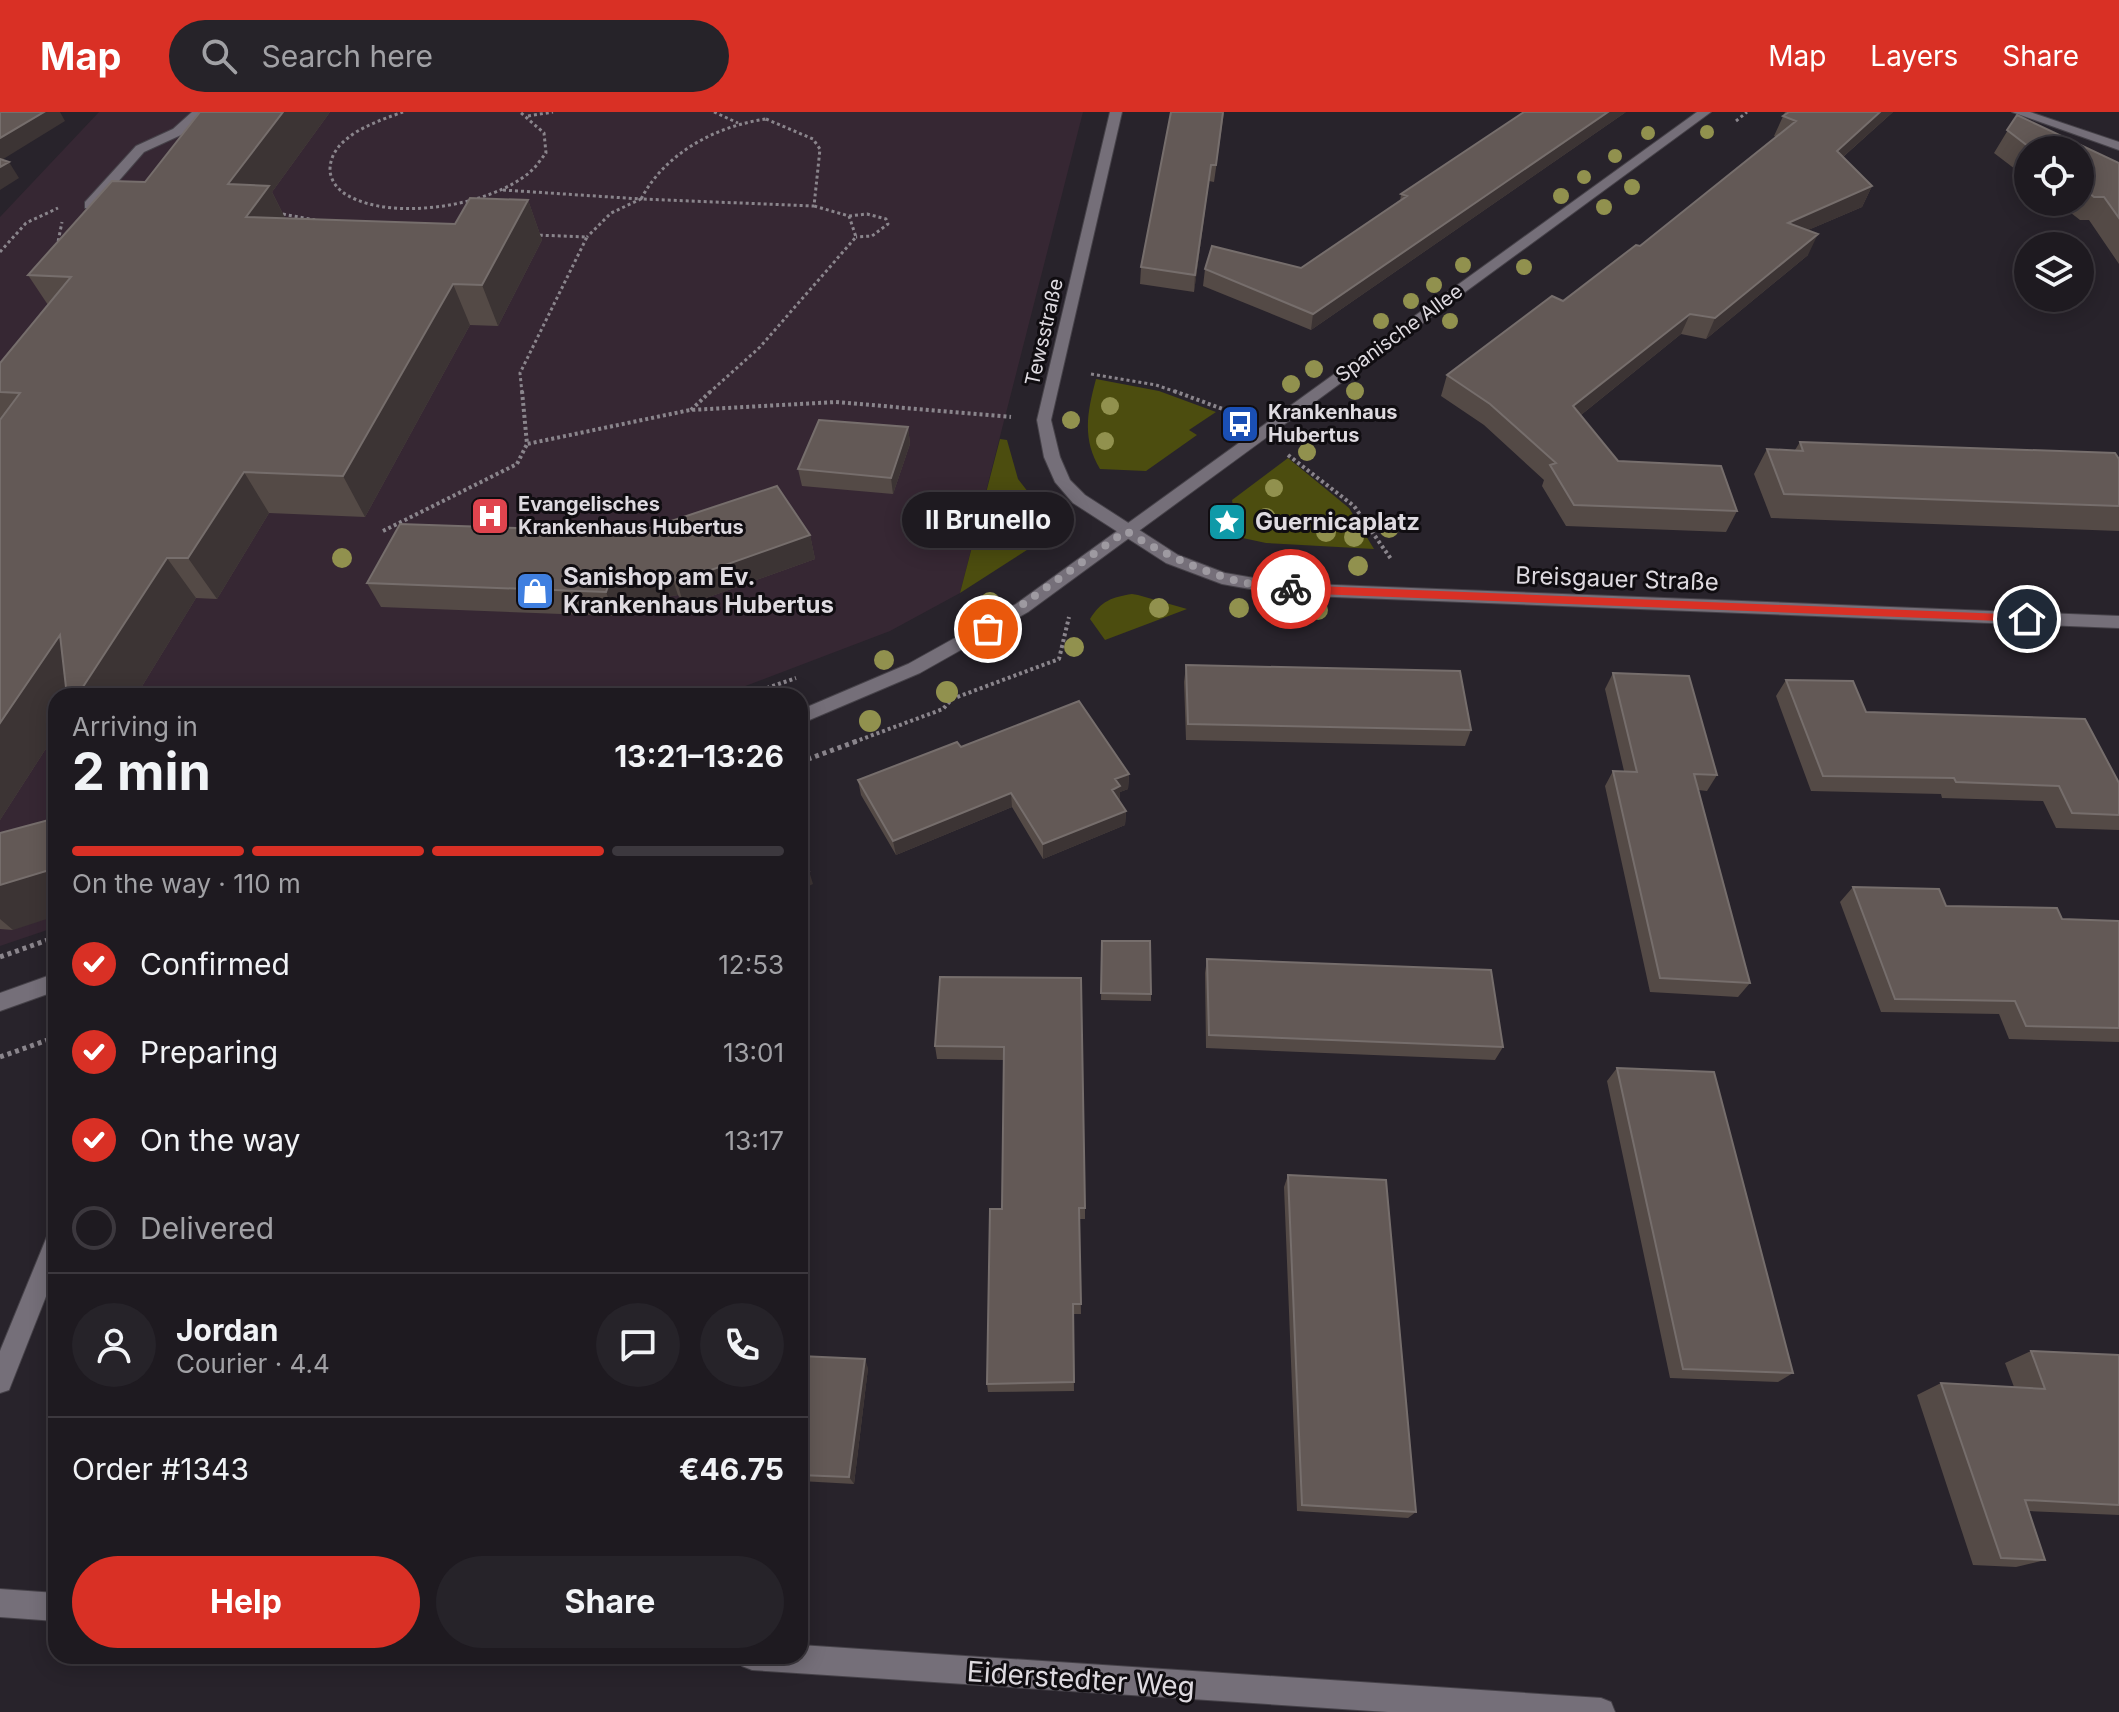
<!DOCTYPE html>
<meta charset="utf-8">
<style>
:root{--surface:#1e1a20;--page:#262329;--text:#f1f3f6;--muted:#a1a1a5;--line:#3c383e;--accent:#d93025}
body{margin:0;font-family:Inter,sans-serif;background:var(--page);color:var(--text);height:100vh;display:flex;flex-direction:column;font-size:30px;white-space:nowrap}
*{box-sizing:border-box;margin:0}
p{font-size:26px;color:var(--muted)}
.icon{flex:none;width:44px;height:44px;fill:none;stroke:currentColor;stroke-width:2;stroke-linecap:round;stroke-linejoin:round}
.map{position:relative;flex:1;overflow:hidden}
.panel{position:absolute;left:48px;top:576px;width:760px;height:976px;display:flex;flex-direction:column;background:var(--surface);border-radius:24px;box-shadow:0 4px 20px #0003,0 0 0 2px var(--line)}
.panel>*{flex:none}
.buttons{position:absolute;left:2014px;top:24px;display:grid;gap:16px}
.buttons a{display:grid;place-items:center;width:80px;height:80px;border-radius:50%;background:var(--surface);box-shadow:0 4px 20px #0003,0 0 0 2px var(--line);font-size:40px}
.pin{position:absolute;display:grid;place-items:center;width:68px;height:68px;color:#fff;margin:-34px;border:4px solid #fff;border-radius:50%;box-shadow:0 2px 8px #0007}
.courier{position:absolute;display:grid;place-items:center;width:80px;height:80px;margin:-40px;border:6px solid #d93025;border-radius:50%;background:#fff;color:#222;box-shadow:0 2px 10px #0007}
.bubble{position:absolute;height:56px;border-radius:28px;background:var(--surface);box-shadow:0 4px 20px #0003,0 0 0 2px var(--line);font-size:26px;font-weight:700;line-height:56px;text-align:center}
.overview em{font-style:normal;font-weight:700}
.overview div{display:flex;flex-direction:column-reverse}
.overview{display:flex;align-items:center;justify-content:space-between;height:136px;padding:0 24px}
h1{font-size:52px;font-weight:700;line-height:60px}
.bar{display:grid;grid-template-columns:repeat(4,1fr);gap:12px 8px;align-content:center;height:96px;padding:0 24px}
.bar i{height:10px;border-radius:6px;background:var(--line)}
.bar .on{background:var(--accent)}
.bar p{grid-column:span 4}
.line{display:flex;align-items:center;gap:20px;padding:0 24px;border-top:2px solid var(--line)}
.line div{flex:1}
.round{display:grid;place-items:center;flex:none;width:84px;height:84px;border-radius:42px;background:var(--page)}
ol{padding:0 24px;list-style:none}
li{display:flex;align-items:center;gap:24px;height:88px}
li p{margin-inline-start:auto}
li .icon{padding:8px;border-radius:50%;background:var(--accent);color:#fff;stroke-width:4}
li:last-child{color:var(--muted)}
li i{width:44px;height:44px;border:4px solid var(--line);border-radius:50%}
.action{display:flex;gap:16px;margin-top:auto;padding:16px 24px}
.action a{flex:1;height:92px;border-radius:48px;background:var(--accent);color:#fff;font-size:32px;font-weight:700;line-height:92px;text-align:center}
.action a+a{background:var(--page);color:var(--text)}
header{display:flex;align-items:center;gap:48px;box-sizing:border-box;height:112px;padding:0 40px;background:var(--accent);color:#fff}
header strong{font-size:38px}
nav{display:flex;gap:44px;margin-inline-start:auto;font-size:28px}
.search{width:560px;height:72px;background:var(--page);display:flex;align-items:center;gap:20px;box-sizing:border-box;padding:0 28px;border-radius:44px;color:var(--muted);font-size:30px}
.map>svg:first-child{display:block}
</style>
<header>
<strong>Map</strong>
<div class="search"><svg class="icon" aria-label="search" viewBox="0 0 24 24"><circle cx="10" cy="10" r="6"/><path d="M15 15l6 6"/></svg>Search here</div>
<nav><a>Map</a><a>Layers</a><a>Share</a></nav>
</header>
<div class="map">
<svg width="2119" height="1600" viewBox="0 0 2119 1600">
<rect width="100%" height="100%" fill="#28232b"/>
<!-- medical -->
<path fill="#362733" d="M99,0h984l-123,481 -70,38 -171,65h-663v231l-56,19v-729z"/>
<!-- green -->
<path fill="#4c4d0f" d="M1096,267l63,12 57,21 -27,18 8,5 -51,36 -46,-2c-18,-30 -13,-56 -4,-90z
M1000,327l7,1 11,39 21,27v27l-9,15 -70,45z
M1288,346l61,50 25,41 -108,-6 -28,-6 -6,-37z
M1132,482l6,1 49,14 -82,31 -15,-21c11,-18 22,-22 42,-25z"/>
<g fill="none" stroke-linecap="round" stroke-linejoin="round">
<defs>
<path id="service" d="M192,0h13l-24,23 -37,17 -49,56h-10v-6l51,-56 37,-17z"/>
<path id="minor" d="M1110,0h12l-71,308 9,37 10,23 15,15 93,60 47,18 59,10 835,33v12l-835,-33 -62,-11 -56,-21 -93,-60 -18,-21 -11,-25 -7,-37z
M2012,0h18l89,30v8z
M56,1119v40l-47,119 -9,3v-42l48,-117z
M0,1477l56,4v28l-56,-4z
M800,1533l801,53 10,4 4,10h-227l-636,-42 -10,-4 -4,-10h62z"/>
<path id="secondary" d="M1697,0h14l-683,500 -108,61 -120,51v-14l108,-46 108,-60z
M56,861v18l-56,20v-18z"/>
</defs>
<!-- service casing -->
<use href="#service" stroke="#464249" stroke-width="2"/>
<!-- minor casing -->
<use href="#minor" stroke="#464249" stroke-width="2"/>
<!-- secondary casing -->
<use href="#secondary" stroke="#464249" stroke-width="2"/>
<!-- path-far2 -->
<path stroke="#8a858c" stroke-width="3" stroke-dasharray="3 3" stroke-linecap="butt" d="M403,0c-25,9 -74,24 -73,59 1,10 8,19 17,24 45,27 144,11 183,-23 6,-5 11,-13 16,-19l-2,-20 -24,-21
M714,0l24,11
M528,4l25,-4
M766,7l47,20 7,10 -6,57 -173,-7c24,-46 75,-73 125,-80z
M1736,9l11,-9
M503,78l138,9 -30,14 -24,24
M277,101l38,7
M849,104l18,-2 19,5 2,5 -16,12 -16,1
M57,135l5,-25
M0,140l26,-29 32,-15
M1091,262l65,11 23,8
M522,281l-2,-20 67,-136 -51,-2
M709,281l51,-46 96,-110 -7,-21 -35,-10"/>
<!-- path-far1 -->
<path stroke="#8a858c" stroke-width="4" stroke-dasharray="3 3" stroke-linecap="butt" d="M522,279l5,53 163,-34 146,-8 175,15
M1174,279l62,23
M691,298l20,-19
M1288,343l66,51 37,53
M383,419l134,-67 10,-20
M744,584l52,-18
M854,630l89,-33 9,-10 107,-40 10,-42"/>
<!-- path -->
<path stroke="#8a858c" stroke-width="5" stroke-dasharray="4 4" stroke-linecap="butt" d="M800,650l60,-22
M0,845l56,-20
M0,945l56,-20"/>
<!-- service -->
<use href="#service" fill="#756f79" fill-rule="evenodd"/>
<!-- minor -->
<use href="#minor" fill="#756f79" fill-rule="evenodd"/>
<!-- secondary -->
<use href="#secondary" fill="#756f79" fill-rule="evenodd"/>
</g>
<!-- trees -->
<g fill="#91914e">
<circle cx="1707" cy="20" r="7"/>
<circle cx="1648" cy="21" r="7"/>
<circle cx="1615" cy="44" r="7"/>
<circle cx="1584" cy="65" r="7"/>
<circle cx="1632" cy="75" r="8"/>
<circle cx="1561" cy="84" r="8"/>
<circle cx="1604" cy="95" r="8"/>
<circle cx="1463" cy="153" r="8"/>
<circle cx="1524" cy="155" r="8"/>
<circle cx="1434" cy="173" r="8"/>
<circle cx="1411" cy="189" r="8"/>
<circle cx="1381" cy="209" r="8"/>
<circle cx="1450" cy="209" r="8"/>
<circle cx="1314" cy="257" r="9"/>
<circle cx="1291" cy="272" r="9"/>
<circle cx="1355" cy="279" r="9"/>
<circle cx="1110" cy="294" r="9"/>
<circle cx="1071" cy="308" r="9"/>
<circle cx="1105" cy="329" r="9"/>
<circle cx="1307" cy="340" r="9"/>
<circle cx="1274" cy="376" r="9"/>
<circle cx="1266" cy="406" r="10"/>
<circle cx="1389" cy="416" r="10"/>
<circle cx="1326" cy="420" r="10"/>
<circle cx="1354" cy="425" r="10"/>
<circle cx="342" cy="446" r="10"/>
<circle cx="1358" cy="454" r="10"/>
<circle cx="990" cy="490" r="10"/>
<circle cx="1159" cy="496" r="10"/>
<circle cx="1239" cy="496" r="10"/>
<circle cx="1318" cy="498" r="10"/>
<circle cx="1074" cy="535" r="10"/>
<circle cx="884" cy="548" r="10"/>
<circle cx="947" cy="580" r="11"/>
<circle cx="870" cy="609" r="11"/>
</g>
<!-- wall -->
<path fill="#544a46" d="M200,0h130l-58,80 13,26 170,6 73,-24 14,40 -44,86 -28,-1 -105,192 -96,-4 -52,86 -21,-1 -60,98h-80v37l-56,87v-457l48,-58 -20,-30 117,-93z
M1224,0l-10,70 -5,-1 -15,111 -54,-8 1,-17z
M1626,0l-315,218 -108,-44 2,-17 96,-1 99,-66 1,-8z
M1785,0h108l-50,45 29,29 -10,21 -54,23v25l-102,84 -25,-5 -100,81 37,46 119,50 -11,21 -160,-6 -24,-40 2,-6 -60,-55 -43,-29 6,-21 116,-74 77,-55 136,-109 -2,-1z
M2017,3l102,48v101l-30,-44h-9l-23,-18h23v-52h-52v29l-34,-26z
M908,315l2,17 -17,50 -91,-8 -4,-17z
M1800,330l319,17v72l-348,-13 -17,-44 13,-25 28,1z
M638,420l172,3 5,24 -131,47 -6,-11 -59,10 -4,11 -234,-9 -14,-24z
M1186,554l285,64 -6,16 -279,-6 -2,-58z
M1613,561l104,102 -10,16 -9,-1 52,193 -12,14 -88,-5 -45,-206 8,-15h11l-19,-82z
M1786,568l80,32 253,71v47l-63,-2 -13,-27 -101,-3 -1,-4 -130,-3 -35,-95z
M961,635l168,27 -1,15 -8,3 -1,9 7,10 -1,14 -82,34 -31,-52 -116,48 -35,-60 -3,-15z
M0,721l13,97 -13,-1z
M1853,775l93,19 116,13 57,2v121l-110,-3 -10,-25 -118,-2 -41,-110z
M1102,829l49,53v7l-50,-1z
M1207,847l296,88 -8,13 -289,-12 -1,-75z
M1081,866l4,230v11h-6l2,95h-8l1,77 -86,1 -1,-8 15,-175 2,-149 -67,-1 -2,-13z
M1617,956l176,305 -15,9 -108,-4 -63,-297z
M1288,1063l128,337 -8,6 -111,-7 -13,-324z
M2031,1239l88,4v160l-91,-4 17,49 -29,7 -43,-2 -56,-170 24,-12 73,4 -9,-24z
M800,1244l68,12 -14,116 -54,-3z"/>
<!-- shaded-wall -->
<path fill="#3c3434" d="M44,0h16l5,9 -65,40v-23z
M283,0h47l-58,80 17,34 -40,-1 -21,-41z
M1608,0h18l-315,218 2,-16z
M1880,0h13l-66,59 10,-20z
M9,50l10,16 -19,12v-23z
M1211,53l-2,16 -15,111 1,-17z
M1872,74l-10,21 -84,36 10,-20z
M528,88l14,40 -44,86 -16,-41z
M1818,122l-10,21 -102,84 9,-21z
M453,172l17,41 -105,192 -22,-41z
M1690,202l-9,20 -115,93 7,-21z
M908,315l2,17 -17,50 -2,-16z
M244,360l25,41 -52,86 -29,-41z
M810,423l5,24 -131,47 -7,-24z
M167,446l29,40 -60,98h-80v37l-56,87v-97l60,-88z
M670,459l8,24 -59,10 -4,11 -9,-24 4,-11z
M1129,662l-1,15 -8,3v9l-8,-11 3,-11z
M1011,681l1,14 -116,48 -3,-14z
M1126,699l-1,14 -82,34v-15z
M56,756v48l-43,14 -13,-11v-34z
M809,759l4,13 -13,6v-15z
M865,1247l3,9 -14,116 -5,-7z"/>
<!-- building -->
<path fill="#635956" stroke="#766e6c" stroke-width="2" d="M0,0h44l-44,26z
M200,0h83l-55,72 41,2 -23,31 209,7 15,-26 58,2 -46,85 -29,-1 -110,192 -99,-4 -56,86h-21l-90,138h-10l-7,-61 -60,88v-303l20,-27 -20,-1v-29l71,-86 -43,-2 84,-94 33,1z
M1171,0h52l-7,53h-5l-16,110 -54,-8z
M1524,0h84l-295,202 -108,-45 7,-23 89,22 106,-72 -6,-2z
M1789,0h91l-43,39 35,35 -84,37 30,11 -103,84 -25,-4 -117,92 45,55 103,5 16,45 -163,-6 -24,-40 6,-2 -66,-59 -43,-29 105,-79 11,5 73,-56 4,1 156,-125 -13,-5z
M2017,3l102,48v55l-15,-21h-10l-14,-11v-36h-47l-26,-20z
M0,47l9,3 -9,5z
M819,308l89,7 -17,51 -93,-9z
M1800,330l315,11 4,6v47l-335,-12 -17,-45 36,2z
M777,374l33,49 -133,47 -7,-11 -60,10 -4,11 -239,-9 33,-59 238,8z
M1186,553l274,6 11,59 -283,-6z
M1613,561l76,3 28,99 -23,-1 56,209 -90,-5 -47,-207 24,1z
M1786,568l67,1 13,31 219,7 34,64v32l-47,-2 -13,-27 -103,-4 -2,-4 -131,-2z
M1079,589l50,73 -14,5 5,7 -8,4 14,21 -83,33 -32,-51 -118,48 -35,-61 99,-38 4,5z
M56,706v50l-56,17v-52z
M800,741l9,18 -9,4z
M1853,775l86,2 7,17 111,2 5,11 57,2v107l-93,-2 -11,-25 -120,-2z
M1102,829h48l1,53 -50,-1z
M1207,847l284,11 12,77 -294,-12z
M940,865l141,1 4,230h-6l2,96h-8l1,78 -87,2 3,-175h12l2,-162 -69,-1z
M1617,956l97,4 79,301 -110,-4z
M1288,1063l98,5 30,332 -114,-7z
M2031,1239l88,4v150l-94,-5 20,60 -44,-2 -60,-175 104,6z
M800,1244l65,3 -16,118 -49,-2z"/>
<!-- route -->
<path fill="#d93025" d="M1291,473l736,30 5,4 -5,3 -736,-29 -5,-4z"/>
<g fill="none" stroke-linecap="round" stroke-linejoin="round">
<!-- done -->
<path stroke="#9e9aa1" stroke-width="8" stroke-dasharray="0 14.4" d="M988,517l138,-98c51,31 104,55 165,58"/>
</g>
<!-- icons -->
<defs>
<symbol id="bus-square" viewBox="-11 -11 22 22"><rect x="-9" y="-9" width="18" height="18" rx="4" fill="#1a4fb4" stroke="#100d11"/><path d="M-5-6H5V4H4V6H2V4H-2V6H-4V4H-5ZM-3.5-4V0h7V-4ZM-3.5 1.2v1.5H-2V1.2ZM2 1.2v1.5H3.5V1.2Z" fill="#fff"/></symbol>
<symbol id="hospital-square" viewBox="-11 -11 22 22"><rect x="-9" y="-9" width="18" height="18" rx="4" fill="#e0444e" stroke="#100d11"/><path d="M-5-5h3v3.5h4V-5h3V5h-3V1.5h-4V5h-3Z" fill="#fff"/></symbol>
<symbol id="sight-square" viewBox="-11 -11 22 22"><rect x="-9" y="-9" width="18" height="18" rx="4" fill="#0f9aa8" stroke="#100d11"/><path d="M0-6L1.8-2.2L6-1.7L2.9 1.2L3.7 5.4L0 3.3L-3.7 5.4L-2.9 1.2L-6-1.7L-1.8-2.2Z" fill="#fff"/></symbol>
<symbol id="shop-square" viewBox="-11 -11 22 22"><rect x="-9" y="-9" width="18" height="18" rx="4" fill="#3f7fe0" stroke="#100d11"/><path d="M-5-2.5h2.3a2.7 3.5 0 0 1 5.4 0H5L5.5 6h-11ZM-1.5-2.5h3a1.5 2.3 0 0 0-3 0Z" fill="#fff"/></symbol>
</defs>
<g fill-rule="evenodd">
<use href="#bus-square" x="1218" y="290" width="44" height="44"/>
<use href="#hospital-square" x="468" y="382" width="44" height="44"/>
<use href="#sight-square" x="1205" y="388" width="44" height="44"/>
<use href="#shop-square" x="513" y="457" width="44" height="44"/>
</g>
<g text-anchor="middle" stroke-width="6" stroke-linejoin="round" paint-order="stroke">
<!-- far-street labels -->
<g font-size="20" fill="#dedae0" stroke="#100d11">
<text transform="translate(1044 220) rotate(-77)" y="7">Tewsstraße</text>
<text transform="translate(1399 221) rotate(-36)" y="7">Spanische Allee</text>
</g>
<!-- far-poi labels -->
<g font-size="20" font-weight="bold" fill="#dedae0" stroke="#100d11" text-anchor="start">
<text x="1268" y="307">Krankenhaus<tspan x="1268" dy="23">Hubertus</tspan></text>
<text x="518" y="399">Evangelisches<tspan x="518" dy="23">Krankenhaus Hubertus</tspan></text>
</g>
<!-- poi labels -->
<g font-size="24" font-weight="bold" fill="#dedae0" stroke="#100d11" text-anchor="start">
<text x="1255" y="418">Guernicaplatz</text>
<text x="563" y="473">Sanishop am Ev.<tspan x="563" dy="28">Krankenhaus Hubertus</tspan></text>
</g>
<!-- street labels -->
<g font-size="24" fill="#dedae0" stroke="#100d11">
<text transform="translate(1617 467) rotate(2)" y="8">Breisgauer Straße</text>
</g>
<!-- near-street labels -->
<g font-size="28" fill="#dedae0" stroke="#100d11">
<text transform="translate(1081 1567) rotate(4)" y="10">Eiderstedter Weg</text>
</g>
</g>
</svg>
<div class="buttons">
<a><svg class="icon" aria-label="locate" viewBox="0 0 24 24"><circle cx="12" cy="12" r="6"/><path d="M12 2v4M12 18v4M2 12h4M18 12h4"/></svg></a>
<a><svg class="icon" aria-label="layers" viewBox="0 0 24 24"><path d="M12 4l9 5-9 5-9-5zM3 14l9 5 9-5"/></svg></a>
</div>
<div class="pin" style="left:988px;top:517px;background:#ea580c"><svg class="icon" aria-label="bag" viewBox="0 0 24 24"><path d="M5 8h14l-1 12H6zM9 8a3 3 0 0 1 6 0"/></svg></div>
<div class="pin" style="left:2027px;top:507px;background:#1f2937"><svg class="icon" aria-label="home" viewBox="0 0 24 24"><path d="M3 11l9-7 9 7M6 9v11h12V9"/></svg></div>
<div class="courier" style="left:1291px;top:477px"><svg class="icon" aria-label="bike" viewBox="0 0 24 24"><circle cx="6" cy="16" r="4"/><circle cx="18" cy="16" r="4"/><path d="M6 16l4-8h5l3 8M10 8l3 8H6M13 5h3"/></svg></div>
<div class="bubble" style="left:902px;top:380px;width:172px">Il Brunello</div>
<section class="panel">
<div class="overview"><div><h1>2 min</h1><p>Arriving in</p></div><em>13:21–13:26</em></div>
<div class="bar"><i class="on"></i><i class="on"></i><i class="on"></i><i></i><p>On the way · 110 m</p></div>
<ol>
<li><svg class="icon" aria-label="check" viewBox="0 0 24 24"><path d="M5 12l5 5 9-10"/></svg>Confirmed<p>12:53</p></li>
<li><svg class="icon" aria-label="check" viewBox="0 0 24 24"><path d="M5 12l5 5 9-10"/></svg>Preparing<p>13:01</p></li>
<li><svg class="icon" aria-label="check" viewBox="0 0 24 24"><path d="M5 12l5 5 9-10"/></svg>On the way<p>13:17</p></li>
<li><i></i>Delivered</li>
</ol>
<div class="line" style="height:144px"><a class="round"><svg class="icon" aria-label="person" viewBox="0 0 24 24"><circle cx="12" cy="8" r="4"/><path d="M4 21q1-7 8-7t8 7"/></svg></a><div><b>Jordan</b><p>Courier · 4.4</p></div><a class="round"><svg class="icon" aria-label="chat" viewBox="0 0 24 24"><path d="M4 5h16v11H9l-5 4z"/></svg></a><a class="round"><svg class="icon" aria-label="phone" viewBox="0 0 24 24"><path d="M5 4h4l2 5-3 2q2 4 5 5l2-3 5 2v4C11 20 4 13 5 4z"/></svg></a></div>
<div class="line" style="height:104px"><div>Order #1343</div><b>€46.75</b></div>
<div class="action"><a>Help</a><a>Share</a></div>
</section>
</div>
